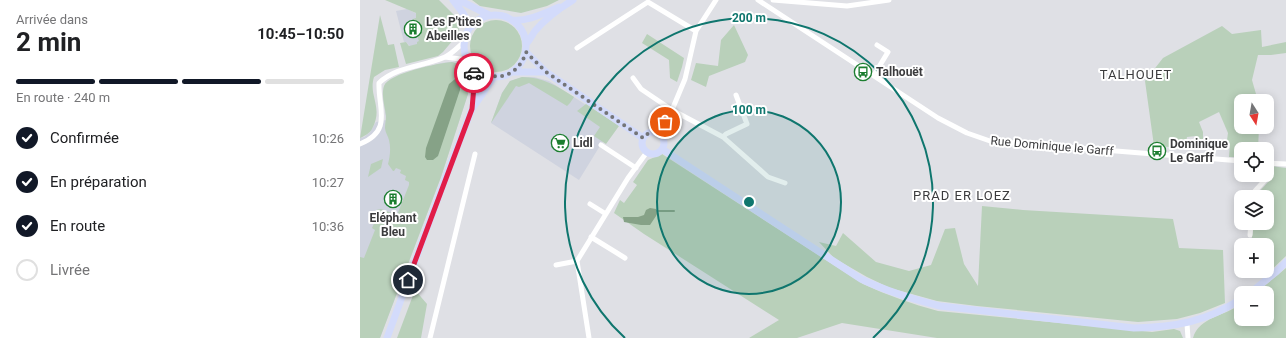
<!DOCTYPE html>
<html lang="fr">
<meta charset="utf-8">
<style>
:root{--surface:#fff;--page:#f2f2f2;--text:#202124;--muted:#757577;--line:#e0e0e0;--accent:#111827}
body{margin:0;font-family:Roboto,sans-serif;background:var(--page);color:var(--text);height:100vh;display:flex;flex-direction:column;font-size:15px;white-space:nowrap}
*{box-sizing:border-box;margin:0}
p{font-size:13px;color:var(--muted)}
.icon{flex:none;width:22px;height:22px;fill:none;stroke:currentColor;stroke-width:2;stroke-linecap:round;stroke-linejoin:round}
.map{position:relative;flex:1;overflow:hidden}
.details{display:flex;flex-direction:column;background:var(--surface);width:360px}
.details>*{flex:none}
.needle{width:26px;rotate:169deg}
.controls{position:absolute;left:874px;top:94px;display:grid;gap:8px}
.controls a{display:grid;place-items:center;width:40px;height:40px;border-radius:8px;background:var(--surface);box-shadow:0 2px 10px #0003;font-size:20px}
.pin{position:absolute;display:grid;place-items:center;width:34px;height:34px;color:#fff;margin:-17px;border:2px solid #fff;border-radius:50%;box-shadow:0 1px 4px #0007}
.courier{position:absolute;display:grid;place-items:center;width:40px;height:40px;margin:-20px;border:3px solid #e11d48;border-radius:50%;background:#fff;color:#222;box-shadow:0 1px 5px #0007}
.summary em{font-style:normal;font-weight:700}
.summary div{display:flex;flex-direction:column-reverse}
.summary{display:flex;align-items:center;justify-content:space-between;height:68px;padding:0 16px}
h1{font-size:26px;font-weight:700;line-height:30px}
.bar{display:grid;grid-template-columns:repeat(4,1fr);gap:6px 4px;align-content:center;height:48px;padding:0 16px}
.bar i{height:5px;border-radius:3px;background:var(--line)}
.bar .on{background:var(--accent)}
.bar p{grid-column:span 4}
ol{padding:0 16px;list-style:none}
li{display:flex;align-items:center;gap:12px;height:44px}
li p{margin-inline-start:auto}
li .icon{padding:4px;border-radius:50%;background:var(--accent);color:#fff;stroke-width:4}
li:last-child{color:var(--muted)}
li i{width:22px;height:22px;border:2px solid var(--line);border-radius:50%}
main{display:flex;flex:1;min-height:0}
.map>svg:first-child{display:block}
</style>
<main>
<section class="details">
<div class="summary"><div><h1>2 min</h1><p>Arrivée dans</p></div><em>10:45–10:50</em></div>
<div class="bar"><i class="on"></i><i class="on"></i><i class="on"></i><i></i><p>En route · 240 m</p></div>
<ol>
<li><svg class="icon" aria-label="check" viewBox="0 0 24 24"><path d="M5 12l5 5 9-10"/></svg>Confirmée<p>10:26</p></li>
<li><svg class="icon" aria-label="check" viewBox="0 0 24 24"><path d="M5 12l5 5 9-10"/></svg>En préparation<p>10:27</p></li>
<li><svg class="icon" aria-label="check" viewBox="0 0 24 24"><path d="M5 12l5 5 9-10"/></svg>En route<p>10:36</p></li>
<li><i></i>Livrée</li>
</ol>
</section>
<div class="map">
<svg width="926" height="338" viewBox="0 0 926 338">
<rect width="100%" height="100%" fill="#dfe0e5"/>
<!-- built -->
<path fill="#cfd3df" d="M47,9l35,17 -24,29 -12,-13h-2l-8,-31z
M92,62l7,2 6,6 3,24 -27,83 -61,161h-20v-200l4,-1 6,-5 6,-10 10,-2 -3,-24 1,-9 2,-4 19,-10 36,-10z
M162,77h12l15,4 65,42 -35,57 -88,-57 11,-30 8,-12z"/>
<!-- green -->
<path fill="#b9d0ba" d="M25,0h54l19,19 1,14 -16,19 -5,4 -32,8 -6,-21 6,-1 3,4 8,-2v-2l2,-1 -2,-5 4,-1 -2,-9 -4,1 -2,-8 3,-1v-5z
M112,0h87l-12,6 -26,7 -41,-7z
M20,15l8,30 6,-1 5,23 -14,3 -11,7c-6,19 10,30 -2,52 -2,4 -7,7 -12,9z
M110 46a26 26 0 1 1 52 0a26 26 0 1 1-52 0Z
M374,25l14,30 -3,7 -36,14 -3,11 -15,-7 5,-17 22,3 3,-26z
M862,26l10,8 29,-4 1,17 24,-5v11l-15,2h-13l-6,25 6,21h-17v26h18l-1,22h-17v8h-12l1,-13 -2,-1v-3h-1l1,-7 -9,-21 -20,10 4,10v15l-8,1 1,-12 -9,1 -2,11 -31,-2 -9,-65 18,-23z
M287,34l37,24 -2,9 -5,15 -7,-4 -1,-18 -27,-17z
M92,62l7,2 6,6 3,24 -27,83 -61,161h-20v-81l4,1 11,-28 -3,-2 5,-11 -3,-3 2,-4 5,-1 16,6 12,-30v-3l-4,-2 1,-4 -6,-3 1,-3 -5,-2 -2,3h-1l-5,-7c2,-8 3,-16 1,-24 -1,-4 -4,-8 -4,-12 0,-4 1,-8 1,-12 -1,-9 -5,-21 -2,-30 5,-13 55,-23 68,-24z
M162,77c21,0 35,9 52,20l-4,6 -3,3 -38,-23 -10,4 -3,-1 -25,37 11,-30 8,-12z
M226,104l33,22 -13,18 -12,-8 6,-9 -23,-16z
M302,154l201,130c24,11 49,20 75,27l214,21 22,-3 6,2 3,7h-246l-95,-15 -45,15h-48l30,-18 -135,-86 -30,-21 6,-13 4,3 13,-18 -4,-3 15,-22z
M23,159l-2,9 -13,9 3,-13z
M911,166l15,2v88l-23,22 -2,-7h6v-26h-16l3,-22h13v-26h-10l1,-4 12,-13z
M622,206l41,4 150,9 6,29 44,2 2,53 -25,10 -23,6 -39,3 -161,-16 -40,-5 -47,-13 -23,-11 -33,-19 -15,-16 17,4 7,-13 33,29 33,9 22,-6 14,-36 10,-1 9,36 14,22z
M926,268v70h-93c6,-21 32,-22 48,-34v15h26v-26h-11z
M55,290l12,14 -6,34h-24z"/>
<!-- water -->
<path fill="#86a287" d="M95,79l5,2v9l-22,66 -5,4h-6l-2,-3 1,-9 23,-64z
M290,208l6,1 2,3 -2,4 -6,9h-9l-17,-3 -1,-5h15l6,-2 2,-5z"/>
<g fill="none" stroke-linecap="round" stroke-linejoin="round">
<!-- stream -->
<path stroke="#86a287" stroke-width="2" d="M296,211h18"/>
<!-- street -->
<path stroke="#fff" stroke-width="5" d="M398,0l180,118 29,15 23,8 251,20
M413,0l74,6 42,-6
M217,48l71,-46 48,29
M85,57l23,3
M514,75l14,-23 -11,-7
M273,78l8,11 31,21 51,27 45,40 17,6
M299,134l13,-24 13,-31 11,-48 20,-31
M363,137l3,-3 21,-10 -11,-29
M0,144c33,-13 18,-36 19,-61 18,-17 44,-16 66,-26 7,-3 13,-10 19,-15
M241,145l35,23
M907,163l19,1
M893,197l2,-6 12,-13 2,-15
M230,204l16,10
M890,235l1,-12
M231,237l34,21
M196,265l21,-4
M827,324l1,14
M70,338l45,-184
M229,338l-12,-77 51,-83 19,-26"/>
<!-- secondary -->
<path stroke="#d3dbfb" stroke-width="7" d="M93,0l10,13 8,14
M99,0l30,15
M104 46a31 31 0 1 1 62 0a31 31 0 1 1-62 0Z
M152,20c16,2 32,-7 47,-13
M166,44c4,-4 6,-9 9,-13 10,-12 25,-23 38,-31
M166,52l20,20 97,66
M153,72h33
M113,107l2,-20 -2,-19
M282 143a11 11 0 1 1 22 0a11 11 0 1 1-22 0Z
M302,149l199,130c25,12 51,20 79,27l194,22c41,-1 72,-6 107,-29
M890,293l26,-21 10,-10
M27,338l61,-167 24,-62 22,-32"/>
</g>
<g fill="none" stroke-linecap="round" stroke-linejoin="round">
<!-- done -->
<path stroke="#747578" stroke-width="4" stroke-dasharray="0 7.2" d="M114,73l-1,-5c21,15 45,10 53,-16l20,20 97,66c4,-5 10,-8 16,-4l6,-12"/>
<!-- route -->
<path stroke="#e11d48" stroke-width="5" d="M48,280l64,-171 2,-23v-13"/>
</g>
<!-- distance rings -->
<circle cx="389" cy="202" r="92" fill="#0f766e" fill-opacity=".12"/>
<g fill="none" stroke="#0f766e" stroke-width="2">
<circle cx="389" cy="202" r="92"/>
<path d="M265 338A184 184 0 1 1 513 338"/>
</g>
<!-- icons -->
<defs>
<symbol id="building-ring" viewBox="-11 -11 22 22"><circle r="9.5" fill="#fff" stroke="#1c7e30" stroke-width="1.5"/><path d="M-4-6H4V6H1V3H-1V6H-4ZM-2.5-4.3h1.7v1.8h-1.7ZM.8-4.3h1.7v1.8H.8ZM-2.5-1h1.7V.8h-1.7ZM.8-1h1.7V.8H.8Z" fill="#1c7e30"/></symbol>
<symbol id="bus-ring" viewBox="-11 -11 22 22"><circle r="9.5" fill="#fff" stroke="#1c7e30" stroke-width="1.5"/><path d="M-5-6H5V4H4V6H2V4H-2V6H-4V4H-5ZM-3.5-4V0h7V-4ZM-3.5 1.2v1.5H-2V1.2ZM2 1.2v1.5H3.5V1.2Z" fill="#1c7e30"/></symbol>
<symbol id="supermarket-ring" viewBox="-11 -11 22 22"><circle r="9.5" fill="#fff" stroke="#1c7e30" stroke-width="1.5"/><path d="M-6-5.5h2.5l.6 2H6L4.5 2H-2.5L-4.4-4H-6ZM-1.5 3.2a1.3 1.3 0 1 0 .1 0ZM3 3.2a1.3 1.3 0 1 0 .1 0Z" fill="#1c7e30"/></symbol>
</defs>
<g fill-rule="evenodd">
<use href="#building-ring" x="43" y="19" width="20" height="20"/>
<use href="#bus-ring" x="493" y="62" width="20" height="20"/>
<use href="#supermarket-ring" x="190" y="133" width="20" height="20"/>
<use href="#bus-ring" x="787" y="141" width="20" height="20"/>
<use href="#building-ring" x="23" y="189" width="20" height="20"/>
</g>
<g text-anchor="middle" stroke-width="4" stroke-linejoin="round" paint-order="stroke">
<!-- poi labels -->
<g font-size="12" font-weight="bold" fill="#3b3b3d" stroke="#fff" text-anchor="start">
<text x="66" y="26">Les P'tites<tspan x="66" dy="14">Abeilles</tspan></text>
<text x="516" y="76">Talhouët</text>
<text x="213" y="147">Lidl</text>
<text x="810" y="148">Dominique<tspan x="810" dy="14">Le Garff</tspan></text>
<text x="33" y="222" text-anchor="middle">Eléphant<tspan x="33" dy="14">Bleu</tspan></text>
</g>
<!-- street labels -->
<g font-size="12" fill="#3b3b3d" stroke="#fff">
<text transform="translate(692 146) rotate(5)" y="4">Rue Dominique le Garff</text>
</g>
<!-- neighbourhood labels -->
<g font-size="13" letter-spacing="1" fill="#3b3b3d" stroke="#fff">
<text x="776" y="79">TALHOUET</text>
<text x="602" y="200">PRAD ER LOEZ</text>
</g>
</g>
<circle cx="389" cy="202" r="6" fill="#0f766e" stroke="#fff" stroke-width="2"/>
<g font-size="12" text-anchor="middle" font-weight="bold" fill="#0f766e" stroke="#fff" stroke-width="4" stroke-linejoin="round" paint-order="stroke">
<text x="389" y="22">200 m</text>
<text x="389" y="114">100 m</text>
</g>
</svg>
<div class="controls">
<a><svg class="needle" viewBox="-14 -14 28 28"><path d="M0-13l5 13h-10z" fill="#e53935"/><path d="M0 13l5-13h-10z" fill="#757577"/></svg></a>
<a><svg class="icon" aria-label="locate" viewBox="0 0 24 24"><circle cx="12" cy="12" r="6"/><path d="M12 2v4M12 18v4M2 12h4M18 12h4"/></svg></a>
<a><svg class="icon" aria-label="layers" viewBox="0 0 24 24"><path d="M12 4l9 5-9 5-9-5zM3 14l9 5 9-5"/></svg></a>
<a>+</a>
<a>−</a>
</div>
<div class="pin" style="left:305px;top:122px;background:#ea580c"><svg class="icon" aria-label="bag" viewBox="0 0 24 24"><path d="M5 8h14l-1 12H6zM9 8a3 3 0 0 1 6 0"/></svg></div>
<div class="pin" style="left:48px;top:280px;background:#1f2937"><svg class="icon" aria-label="home" viewBox="0 0 24 24"><path d="M3 11l9-7 9 7M6 9v11h12V9"/></svg></div>
<div class="courier" style="left:114px;top:73px"><svg class="icon" aria-label="car" viewBox="0 0 24 24"><path d="M5 17H2v-5l4-1 3-4h7l3 4 3 1v5h-3M9 17h6M6 11h13"/><circle cx="7" cy="17" r="2"/><circle cx="17" cy="17" r="2"/></svg></div>
</div>
</main>
